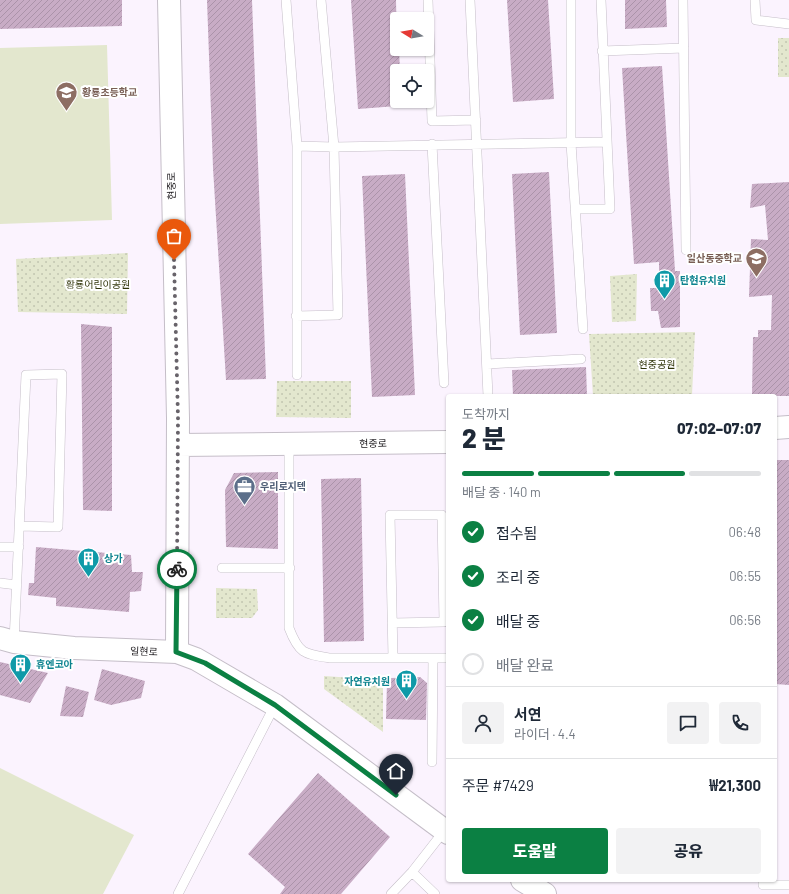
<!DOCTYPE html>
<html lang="ko">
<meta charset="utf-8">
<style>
:root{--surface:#fff;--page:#f2f2f3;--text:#1f2937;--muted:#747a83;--line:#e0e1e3;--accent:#0b8043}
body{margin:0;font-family:Barlow,"Noto Sans KR",sans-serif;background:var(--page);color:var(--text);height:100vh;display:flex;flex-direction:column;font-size:15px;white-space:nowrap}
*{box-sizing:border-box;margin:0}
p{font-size:13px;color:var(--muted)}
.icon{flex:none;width:22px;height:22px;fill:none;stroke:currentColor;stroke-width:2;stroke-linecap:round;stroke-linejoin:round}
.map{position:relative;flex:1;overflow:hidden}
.side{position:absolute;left:446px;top:394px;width:331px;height:488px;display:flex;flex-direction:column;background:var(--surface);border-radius:4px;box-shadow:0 1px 3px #0004}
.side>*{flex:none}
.needle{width:26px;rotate:281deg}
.fabs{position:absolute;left:390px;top:12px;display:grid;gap:8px}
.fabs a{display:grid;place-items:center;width:44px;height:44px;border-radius:4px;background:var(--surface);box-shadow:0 1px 3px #0004;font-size:20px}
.pin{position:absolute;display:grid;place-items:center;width:34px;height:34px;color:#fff;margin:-41px -17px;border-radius:50% 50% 50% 0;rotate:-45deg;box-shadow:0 0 4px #0007}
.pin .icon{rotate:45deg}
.courier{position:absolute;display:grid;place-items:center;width:40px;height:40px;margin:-20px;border:3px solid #0b8043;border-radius:50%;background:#fff;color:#222;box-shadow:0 1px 5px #0007}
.summary em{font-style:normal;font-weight:800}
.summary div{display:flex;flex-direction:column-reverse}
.summary{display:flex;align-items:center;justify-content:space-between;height:68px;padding:0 16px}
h1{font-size:26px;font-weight:800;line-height:30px}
.bar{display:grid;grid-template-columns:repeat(4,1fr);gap:6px 4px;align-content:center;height:48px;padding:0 16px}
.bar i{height:5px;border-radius:3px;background:var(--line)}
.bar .selected{background:var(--accent)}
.bar p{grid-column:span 4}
.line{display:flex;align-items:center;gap:10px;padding:0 16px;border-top:1px solid var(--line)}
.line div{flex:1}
.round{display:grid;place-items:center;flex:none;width:42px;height:42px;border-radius:4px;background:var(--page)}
ol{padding:0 16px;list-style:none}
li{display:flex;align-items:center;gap:12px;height:44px}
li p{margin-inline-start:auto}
li .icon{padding:4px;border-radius:50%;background:var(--accent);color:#fff;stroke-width:4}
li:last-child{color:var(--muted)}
li i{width:22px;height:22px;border:2px solid var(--line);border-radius:50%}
.button{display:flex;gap:8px;margin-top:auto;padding:8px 16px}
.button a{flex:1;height:46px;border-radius:4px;background:var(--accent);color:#fff;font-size:16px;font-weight:800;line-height:46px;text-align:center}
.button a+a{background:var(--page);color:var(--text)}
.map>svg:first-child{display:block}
</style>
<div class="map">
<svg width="789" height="894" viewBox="0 0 789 894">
<defs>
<pattern id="park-dots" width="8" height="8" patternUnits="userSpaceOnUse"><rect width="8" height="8" fill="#e3e7ce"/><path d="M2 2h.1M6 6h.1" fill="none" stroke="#c2c5b0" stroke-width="1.8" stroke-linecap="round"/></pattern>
<pattern id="building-hatch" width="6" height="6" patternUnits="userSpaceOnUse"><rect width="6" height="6" fill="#c8acc5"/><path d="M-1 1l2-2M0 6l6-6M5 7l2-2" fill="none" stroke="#ab93a9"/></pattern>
</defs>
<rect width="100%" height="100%" fill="#fbf3fe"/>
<!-- grass -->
<path fill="#e3e7ce" d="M107,45l5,175 -112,4v-176z
M0,768l134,67 -31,59h-103z"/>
<!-- park -->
<path fill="url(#park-dots)" d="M778,38h11v39h-11z
M128,253l-1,61 -109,-2 -2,-53z
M637,274l-1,47 -24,1 -2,-46z
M695,332l-3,63 -99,1 -4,-62z
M277,381h74v37l-75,-1z
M216,588l41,1 1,21 -6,8h-36z
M324,676l59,4v52l-59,-43z"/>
<!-- building -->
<path fill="url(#building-hatch)" d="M0,0h122v26l-122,3z
M207,0h45l14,379 -40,1 -13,-212z
M351,0h45l1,49h2l1,22h-3v35l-39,3z
M507,0h41l6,99 -41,3z
M625,0h41l1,27 -42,2z
M662,66l13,205h5v56l-19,1 -3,-17h-7l-1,-23h9v-26l-25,2 -12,-196z
M549,172l8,161 -37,2 -8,-161z
M405,174l10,221 -43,2 -10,-221z
M789,182v214h-37l1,-59h5v-7h13l1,-35 -23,2 2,-58 17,1 -3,-35 -15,3 2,-24z
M81,324l31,3v184l-29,-1z
M586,367l1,29h-74l-1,-26z
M775,460h14v225l-14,-1z
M278,472v77l-52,-2 -1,-57 9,-17z
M361,478l3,163 -40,1 -3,-163z
M36,547l95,8 1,17h11l-2,19 -11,1 -1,20 -73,-6v-8l-28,-3 1,-12h5z
M0,662l48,11 -18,30 -30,-8z
M102,669l43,12 -4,17 -30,7 -17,-5z
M420,677l7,6 -1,37 -40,-1 1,-36 4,-5z
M66,686l23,6 -6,25 -23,-1z
M318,773l72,64 -49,57h-61l5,-7 -37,-33z"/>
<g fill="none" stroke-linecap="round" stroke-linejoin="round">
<defs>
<path id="lane" d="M286,0l11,146v229
M428,0l4,121 44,-1
M470,0l18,396
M571,0v143l12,186
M683,0l3,250
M755,0l1,20 33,4
M602,51l82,-3
M432,144l12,239
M297,146l37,1 273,-5
M575,209h35l-9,-209
M296,316l42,-1 -4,-168 -13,-147
M487,364l94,-5
M289,445v183c10,26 15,26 41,30h118
M0,547h19
M222,568h68
M0,583l17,2
M392,623l52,-1 -2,-107h-52l3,143
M14,642l12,-267 36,-1 -4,153 -38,-1
M432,762l1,-104
M412,872l23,22
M763,880v5h26
M178,894l97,-189
M391,894l21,-22 32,-41"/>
<path id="secondary" d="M169,0l9,418 -1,234
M775,428l14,-1
M178,445l270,-3
M0,638l14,4 60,6 103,4 19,7 79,46 173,128
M522,880l23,14"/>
</defs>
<!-- lane casing -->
<use href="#lane" stroke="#c5bec8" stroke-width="10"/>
<!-- secondary casing -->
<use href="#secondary" stroke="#c5bec8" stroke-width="24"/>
<!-- lane -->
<use href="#lane" stroke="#fff" stroke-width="9"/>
<!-- secondary -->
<use href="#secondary" stroke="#fff" stroke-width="22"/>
</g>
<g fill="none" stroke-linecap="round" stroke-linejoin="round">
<!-- done -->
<path stroke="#68636a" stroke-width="4" stroke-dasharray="0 7.2" d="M174,260l4,158 -1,151"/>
<!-- route -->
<path stroke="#0b8043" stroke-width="5" d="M177,569l-1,83 29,11 70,42 121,90"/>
</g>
<!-- icons -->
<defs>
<symbol id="school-pin" viewBox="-11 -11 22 30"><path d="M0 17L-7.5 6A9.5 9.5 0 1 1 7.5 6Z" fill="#8d6e63" stroke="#fff"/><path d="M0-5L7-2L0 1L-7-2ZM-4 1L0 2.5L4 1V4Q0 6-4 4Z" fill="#fff"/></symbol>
<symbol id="building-pin" viewBox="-11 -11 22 30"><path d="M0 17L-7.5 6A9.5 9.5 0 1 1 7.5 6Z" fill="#0f9aa8" stroke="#fff"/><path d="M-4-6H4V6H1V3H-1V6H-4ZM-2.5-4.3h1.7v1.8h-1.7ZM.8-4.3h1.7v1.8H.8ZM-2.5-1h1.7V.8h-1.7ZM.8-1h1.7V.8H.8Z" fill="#fff"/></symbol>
<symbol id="office-pin" viewBox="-11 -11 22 30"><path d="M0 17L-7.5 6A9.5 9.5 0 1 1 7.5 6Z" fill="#5c6f8a" stroke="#fff"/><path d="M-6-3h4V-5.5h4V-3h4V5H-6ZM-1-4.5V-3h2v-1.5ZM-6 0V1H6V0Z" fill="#fff"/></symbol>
</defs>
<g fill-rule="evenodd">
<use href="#school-pin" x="54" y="80" width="25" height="34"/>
<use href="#school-pin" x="744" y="246" width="25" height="34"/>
<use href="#building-pin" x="652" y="268" width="25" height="34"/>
<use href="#office-pin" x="232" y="474" width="25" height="34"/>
<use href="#building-pin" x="76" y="546" width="25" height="34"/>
<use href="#building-pin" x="8" y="652" width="25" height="34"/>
<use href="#building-pin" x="394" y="668" width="25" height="34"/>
</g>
<g text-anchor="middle" stroke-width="4" stroke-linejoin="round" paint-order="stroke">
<!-- education labels -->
<g font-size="10" font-weight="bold" fill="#785e54" stroke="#fff" text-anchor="start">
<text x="82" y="96">황룡초등학교</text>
<text x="742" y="262" text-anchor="end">일산동중학교</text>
</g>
<!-- street labels -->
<g font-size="10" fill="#19161a" stroke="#fff">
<text transform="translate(171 186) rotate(-91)" y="4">현중로</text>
<text transform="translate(373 443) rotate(-1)" y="4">현중로</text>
<text transform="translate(144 651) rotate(2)" y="4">일현로</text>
</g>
<!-- culture labels -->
<g font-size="10" font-weight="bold" fill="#0d838f" stroke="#fff" text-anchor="start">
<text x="680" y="284">탄현유치원</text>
<text x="104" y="562">상가</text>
<text x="36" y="668">휴엔코아</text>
<text x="390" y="685" text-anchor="end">자연유치원</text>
</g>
<!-- park labels -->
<g font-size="10" fill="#303409" stroke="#fff">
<text x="98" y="288">황룡어린이공원</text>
<text x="657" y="368">현중공원</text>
</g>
<!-- service labels -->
<g font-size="10" font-weight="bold" fill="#4e5e75" stroke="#fff" text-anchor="start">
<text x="260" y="490">우리로지텍</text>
</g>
</g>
</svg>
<div class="fabs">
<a><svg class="needle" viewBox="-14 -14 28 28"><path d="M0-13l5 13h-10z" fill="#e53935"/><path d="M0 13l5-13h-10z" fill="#747a83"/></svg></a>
<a><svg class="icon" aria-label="locate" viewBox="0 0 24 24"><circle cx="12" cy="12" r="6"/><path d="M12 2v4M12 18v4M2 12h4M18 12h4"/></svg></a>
</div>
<div class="pin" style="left:174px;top:260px;background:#ea580c"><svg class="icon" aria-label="bag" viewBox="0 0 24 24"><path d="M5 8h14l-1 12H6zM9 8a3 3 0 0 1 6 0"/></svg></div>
<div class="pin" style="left:396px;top:795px;background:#1f2937"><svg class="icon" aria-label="home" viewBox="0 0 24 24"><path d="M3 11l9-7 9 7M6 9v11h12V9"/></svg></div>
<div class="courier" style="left:177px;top:569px"><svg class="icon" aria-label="bike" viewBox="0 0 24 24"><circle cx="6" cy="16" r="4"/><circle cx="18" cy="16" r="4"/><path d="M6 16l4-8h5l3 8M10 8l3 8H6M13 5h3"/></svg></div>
<section class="side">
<div class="summary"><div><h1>2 분</h1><p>도착까지</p></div><em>07:02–07:07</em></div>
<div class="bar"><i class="selected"></i><i class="selected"></i><i class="selected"></i><i></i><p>배달 중 · 140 m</p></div>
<ol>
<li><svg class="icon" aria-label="check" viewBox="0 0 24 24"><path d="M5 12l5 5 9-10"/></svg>접수됨<p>06:48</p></li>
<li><svg class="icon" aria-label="check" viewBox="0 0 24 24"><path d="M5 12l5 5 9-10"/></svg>조리 중<p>06:55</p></li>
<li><svg class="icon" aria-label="check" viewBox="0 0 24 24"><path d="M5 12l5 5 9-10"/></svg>배달 중<p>06:56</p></li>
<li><i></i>배달 완료</li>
</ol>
<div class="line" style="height:72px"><a class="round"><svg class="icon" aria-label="person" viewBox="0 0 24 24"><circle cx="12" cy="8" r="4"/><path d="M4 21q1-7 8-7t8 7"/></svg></a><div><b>서연</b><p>라이더 · 4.4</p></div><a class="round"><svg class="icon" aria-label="chat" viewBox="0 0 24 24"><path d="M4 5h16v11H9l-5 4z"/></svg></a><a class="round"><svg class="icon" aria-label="phone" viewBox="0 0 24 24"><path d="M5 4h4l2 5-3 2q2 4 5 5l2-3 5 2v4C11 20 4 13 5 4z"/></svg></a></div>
<div class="line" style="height:52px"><div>주문 #7429</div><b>₩21,300</b></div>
<div class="button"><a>도움말</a><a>공유</a></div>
</section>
</div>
